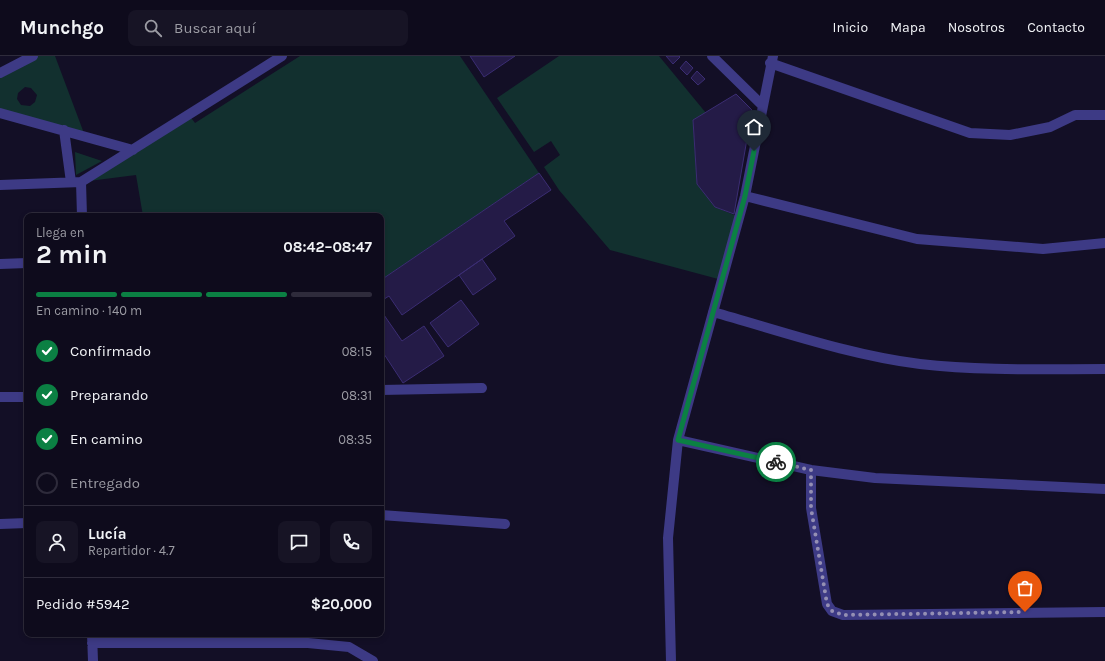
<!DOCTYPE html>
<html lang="es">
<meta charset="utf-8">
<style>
:root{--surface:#0e0b1c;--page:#171425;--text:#f1f3f6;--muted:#9b9ba3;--line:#2e2b3b;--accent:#0b8043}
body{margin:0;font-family:Karla,sans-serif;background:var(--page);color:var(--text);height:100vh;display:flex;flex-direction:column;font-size:15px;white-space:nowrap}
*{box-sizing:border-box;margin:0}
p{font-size:13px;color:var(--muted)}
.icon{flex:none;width:22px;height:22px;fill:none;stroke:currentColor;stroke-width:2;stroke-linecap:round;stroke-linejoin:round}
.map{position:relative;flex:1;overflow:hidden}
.sheet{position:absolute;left:24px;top:157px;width:360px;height:424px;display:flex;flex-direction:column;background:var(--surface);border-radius:8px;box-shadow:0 2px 6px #0003,0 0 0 1px var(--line)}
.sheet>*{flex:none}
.pin{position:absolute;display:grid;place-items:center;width:34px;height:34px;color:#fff;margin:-41px -17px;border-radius:50% 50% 50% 0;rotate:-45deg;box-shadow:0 0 4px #0007}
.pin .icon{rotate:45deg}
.courier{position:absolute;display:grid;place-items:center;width:40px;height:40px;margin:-20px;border:3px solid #0b8043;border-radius:50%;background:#fff;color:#222;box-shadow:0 1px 5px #0007}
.summary em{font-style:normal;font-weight:700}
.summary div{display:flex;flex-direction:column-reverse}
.summary{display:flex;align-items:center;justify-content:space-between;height:68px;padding:0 12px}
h1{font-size:26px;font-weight:700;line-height:30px}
.bar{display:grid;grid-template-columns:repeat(4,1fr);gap:6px 4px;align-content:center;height:48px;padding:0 12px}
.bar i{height:5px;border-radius:3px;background:var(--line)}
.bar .on{background:var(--accent)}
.bar p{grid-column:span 4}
.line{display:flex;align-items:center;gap:10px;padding:0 12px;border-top:1px solid var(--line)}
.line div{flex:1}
.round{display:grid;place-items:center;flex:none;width:42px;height:42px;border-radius:8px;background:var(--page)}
ol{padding:0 12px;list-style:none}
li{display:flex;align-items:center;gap:12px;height:44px}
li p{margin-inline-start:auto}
li .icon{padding:4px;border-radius:50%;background:var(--accent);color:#fff;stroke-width:4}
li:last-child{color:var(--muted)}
li i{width:22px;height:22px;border:2px solid var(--line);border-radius:50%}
header{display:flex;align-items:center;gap:24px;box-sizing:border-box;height:56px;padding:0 20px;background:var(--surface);border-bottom:1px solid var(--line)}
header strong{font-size:19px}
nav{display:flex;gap:22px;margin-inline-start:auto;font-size:14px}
.search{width:280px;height:36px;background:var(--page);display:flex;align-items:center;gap:10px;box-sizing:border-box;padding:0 14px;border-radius:8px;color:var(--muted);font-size:15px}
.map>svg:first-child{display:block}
</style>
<header>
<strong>Munchgo</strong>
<div class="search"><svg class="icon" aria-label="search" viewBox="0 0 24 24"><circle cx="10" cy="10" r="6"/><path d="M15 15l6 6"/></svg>Buscar aquí</div>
<nav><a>Inicio</a><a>Mapa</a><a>Nosotros</a><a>Contacto</a></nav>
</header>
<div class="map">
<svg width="1105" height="605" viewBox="0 0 1105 605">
<rect width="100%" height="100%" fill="#130f26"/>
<!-- green -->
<path fill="#12302f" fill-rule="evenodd" d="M33,0h22l30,80 -85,-23v-40zM25,31l6,1 6,7 -2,7 -5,4 -9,-1 -4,-6 1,-6z
M300,0h160l79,117 -158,107v-64h-238l-7,-41 -55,7 108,-67 6,8z
M559,0h100l47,57 -13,7 4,64 18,23 24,10 -17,63 -112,-30 -51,-60 -15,-23 16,-12 -9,-14 -17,11 -37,-54z
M75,96l27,9 -26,14z"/>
<!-- building -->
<path fill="#241b47" stroke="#3b2d73" d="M470,0h45l-31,21z
M666,0h13l1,1 -7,7z
M686,5l7,7 -6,7 -7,-7z
M697,15l8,8 -7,6 -7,-7z
M736,38l16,16 -18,104 -19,-7 -18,-23 -4,-64z
M539,117l12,17 -47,31 11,15 -113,79 -13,-19 -8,5v-21z
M482,203l14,20 -23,16 -14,-20z
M461,244l18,24 -31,23 -18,-24z
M384,259l18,26 22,-15 20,30 -41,27 -19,-29 -3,1v-38z"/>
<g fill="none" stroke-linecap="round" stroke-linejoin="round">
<!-- minor -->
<path stroke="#3d3a85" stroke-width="10" d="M712,0l50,49
M770,7l200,70 40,2 40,-8 25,-12h30
M0,17l33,-17
M0,57l133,37
M64,74l7,52
M81,126l1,34
M0,129l81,-3 201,-126
M745,140l172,43 126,10 62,-6
M0,208l27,-1
M713,256c68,19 136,43 207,52 61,7 123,5 185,5
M381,334l101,-2
M0,341h27
M678,384l133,30 64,8 230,11
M811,414v38l16,96 5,7 11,4 262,-3
M381,459l124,9
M0,468l27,-1
M92,578l1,27
M92,587h216l41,4 24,14
M671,605l-3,-123 10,-98 67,-244 28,-140"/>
</g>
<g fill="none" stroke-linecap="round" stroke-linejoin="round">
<!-- done -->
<path stroke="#948fb3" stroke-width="4" stroke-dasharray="0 7.2" d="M776,406l35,8v38l16,96 5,7 11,4 182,-3"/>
<!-- route -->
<path stroke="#0b8043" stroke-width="5" d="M754,95l-9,45 -67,244 98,22"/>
</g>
</svg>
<div class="pin" style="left:1025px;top:556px;background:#ea580c"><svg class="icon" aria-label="bag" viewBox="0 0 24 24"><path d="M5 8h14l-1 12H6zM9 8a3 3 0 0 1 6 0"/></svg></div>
<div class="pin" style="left:754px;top:95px;background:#1f2937"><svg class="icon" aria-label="home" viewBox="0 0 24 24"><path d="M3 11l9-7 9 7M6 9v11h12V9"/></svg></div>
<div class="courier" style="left:776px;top:406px"><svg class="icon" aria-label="bike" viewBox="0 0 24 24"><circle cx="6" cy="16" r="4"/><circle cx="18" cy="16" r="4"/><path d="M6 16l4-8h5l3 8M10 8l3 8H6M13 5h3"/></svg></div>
<section class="sheet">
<div class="summary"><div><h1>2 min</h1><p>Llega en</p></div><em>08:42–08:47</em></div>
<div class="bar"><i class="on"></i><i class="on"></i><i class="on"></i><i></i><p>En camino · 140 m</p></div>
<ol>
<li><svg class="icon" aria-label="check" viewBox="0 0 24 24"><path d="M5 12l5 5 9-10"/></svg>Confirmado<p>08:15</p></li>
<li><svg class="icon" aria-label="check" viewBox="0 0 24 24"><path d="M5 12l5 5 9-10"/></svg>Preparando<p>08:31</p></li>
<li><svg class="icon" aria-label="check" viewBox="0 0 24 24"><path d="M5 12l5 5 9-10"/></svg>En camino<p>08:35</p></li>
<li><i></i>Entregado</li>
</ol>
<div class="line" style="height:72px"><a class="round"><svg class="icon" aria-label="person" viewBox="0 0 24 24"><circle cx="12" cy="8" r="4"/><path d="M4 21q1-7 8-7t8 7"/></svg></a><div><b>Lucía</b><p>Repartidor · 4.7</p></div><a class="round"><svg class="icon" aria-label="chat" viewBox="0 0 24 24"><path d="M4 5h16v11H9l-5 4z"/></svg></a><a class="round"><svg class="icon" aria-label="phone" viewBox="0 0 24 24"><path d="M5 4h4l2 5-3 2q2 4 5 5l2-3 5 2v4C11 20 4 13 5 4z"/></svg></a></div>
<div class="line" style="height:52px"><div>Pedido #5942</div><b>$20,000</b></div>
</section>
</div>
